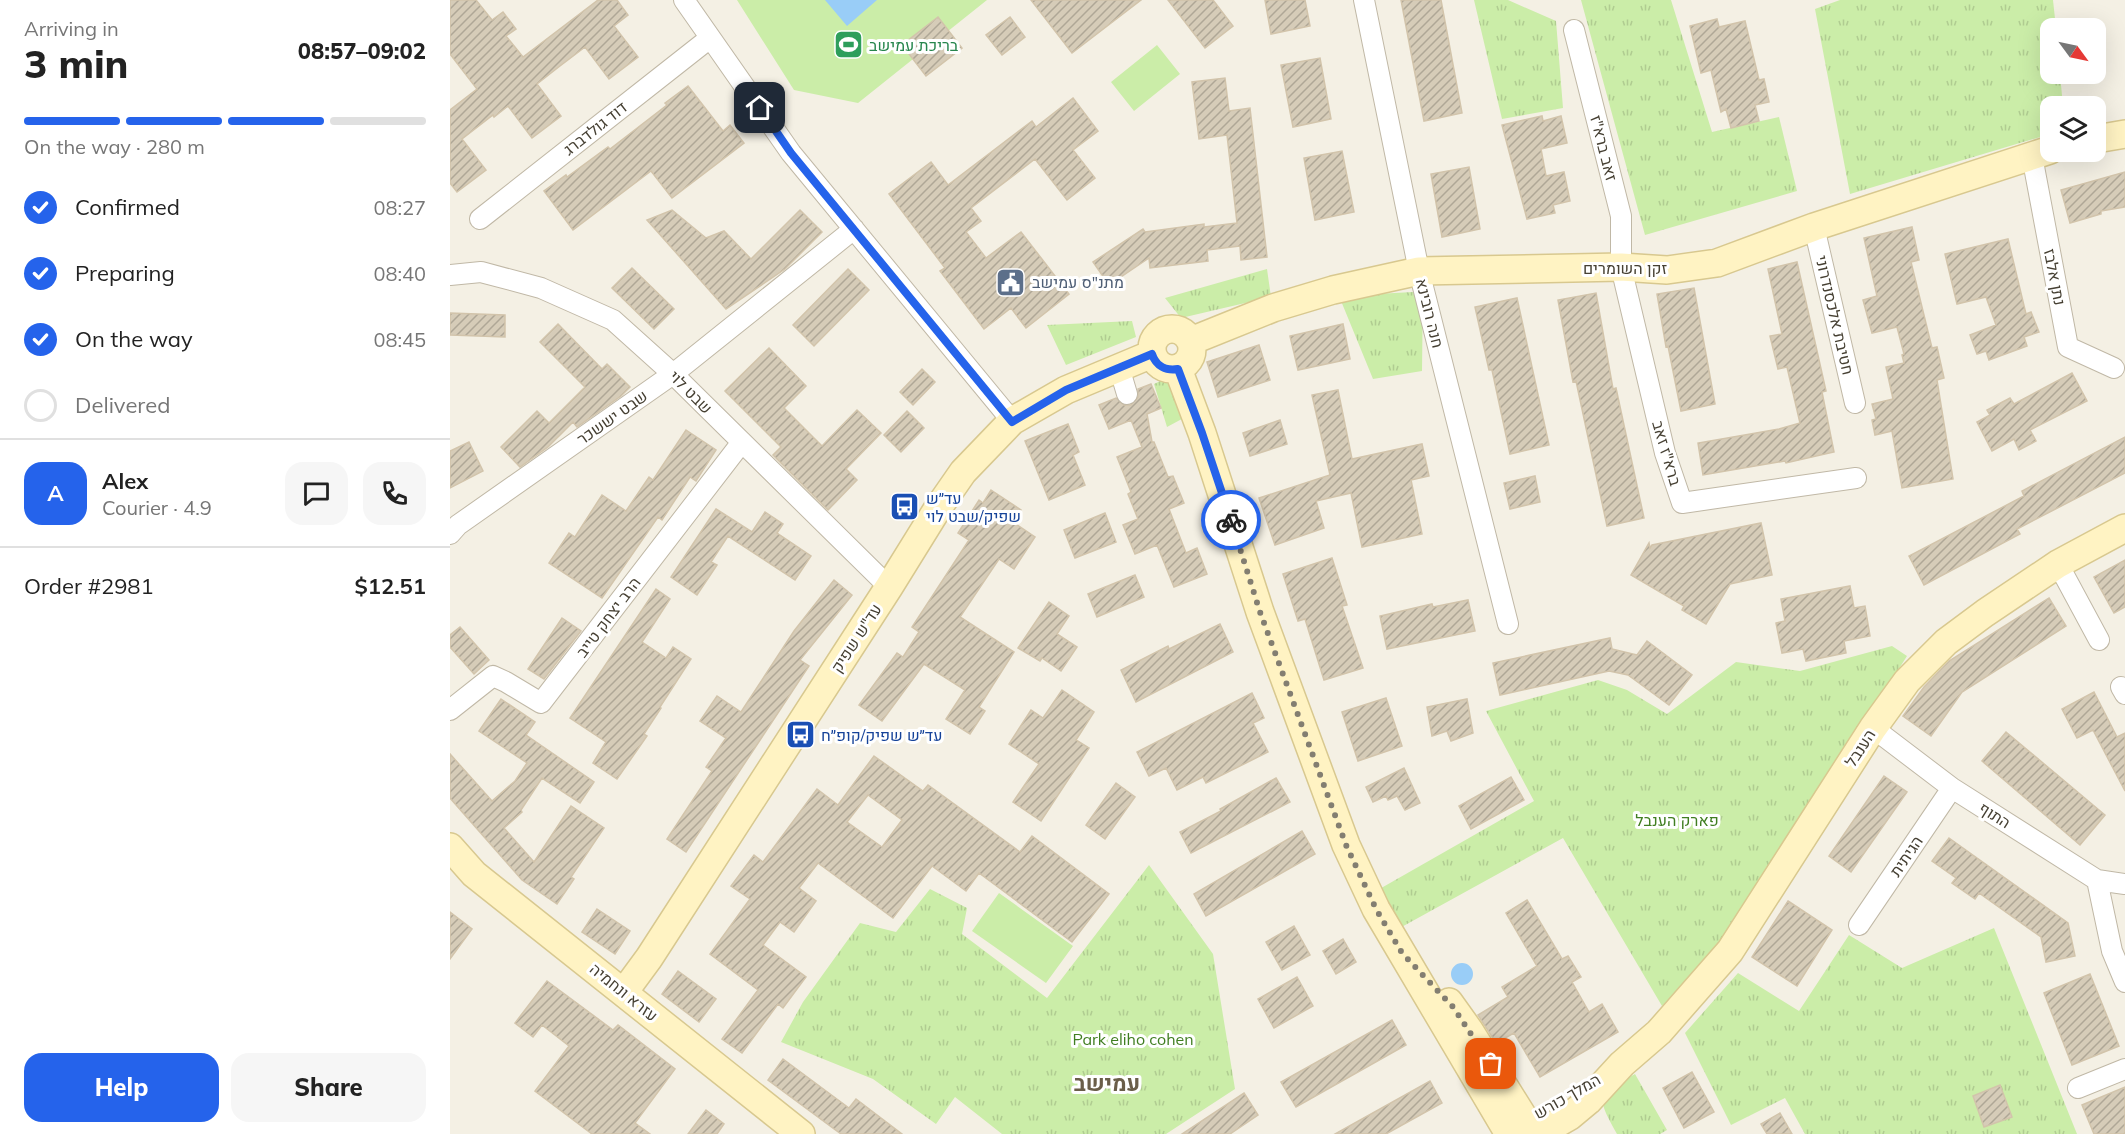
<!DOCTYPE html>
<meta charset="utf-8">
<style>
:root{--surface:#fff;--page:#f6f6f6;--text:#222;--muted:#767676;--line:#e0e0e0;--accent:#2563eb}
body{margin:0;font-family:Mulish,Heebo,sans-serif;background:var(--page);color:var(--text);height:100vh;display:flex;flex-direction:column;font-size:22px;white-space:nowrap}
*{box-sizing:border-box;margin:0}
p{font-size:20px;color:var(--muted)}
.icon{flex:none;width:33px;height:33px;fill:none;stroke:currentColor;stroke-width:2;stroke-linecap:round;stroke-linejoin:round}
.map{position:relative;flex:1;overflow:hidden}
.side{display:flex;flex-direction:column;background:var(--surface);width:450px}
.side>*{flex:none}
.needle{width:39px;rotate:123deg}
.tools{position:absolute;left:1590px;top:18px;display:grid;gap:12px}
.tools a{display:grid;place-items:center;width:66px;height:66px;border-radius:12px;background:var(--surface);box-shadow:0 6px 24px #0002;font-size:30px}
.pin{position:absolute;display:grid;place-items:center;width:51px;height:51px;color:#fff;margin:-26px;border-radius:12px;box-shadow:0 3px 9px #0006}
.courier{position:absolute;display:grid;place-items:center;width:60px;height:60px;margin:-30px;border:4px solid #2563eb;border-radius:50%;background:#fff;color:#222;box-shadow:0 2px 8px #0007}
.summary em{font-style:normal;font-weight:800}
.summary div{display:flex;flex-direction:column-reverse}
.summary{display:flex;align-items:center;justify-content:space-between;height:102px;padding:0 24px}
h1{font-size:39px;font-weight:800;line-height:45px}
.bar{display:grid;grid-template-columns:repeat(4,1fr);gap:9px 6px;align-content:center;height:72px;padding:0 24px}
.bar i{height:8px;border-radius:4px;background:var(--line)}
.bar .on{background:var(--accent)}
.bar p{grid-column:span 4}
.line{display:flex;align-items:center;gap:15px;padding:0 24px;border-top:2px solid var(--line)}
.line div{flex:1}
.round{display:grid;place-items:center;flex:none;width:63px;height:63px;border-radius:18px;background:var(--page)}
ol{padding:0 24px;list-style:none}
li{display:flex;align-items:center;gap:18px;height:66px}
li p{margin-inline-start:auto}
li .icon{padding:6px;border-radius:50%;background:var(--accent);color:#fff;stroke-width:4}
li:last-child{color:var(--muted)}
li i{width:33px;height:33px;border:3px solid var(--line);border-radius:50%}
.action{display:flex;gap:12px;margin-top:auto;padding:12px 24px}
.action a{flex:1;height:69px;border-radius:18px;background:var(--accent);color:#fff;font-size:24px;font-weight:800;line-height:69px;text-align:center}
.action a+a{background:var(--page);color:var(--text)}
main{display:flex;flex:1;min-height:0}
.map>svg:first-child{display:block}
</style>
<main>
<section class="side">
<div class="summary"><div><h1>3 min</h1><p>Arriving in</p></div><em>08:57–09:02</em></div>
<div class="bar"><i class="on"></i><i class="on"></i><i class="on"></i><i></i><p>On the way · 280 m</p></div>
<ol>
<li><svg class="icon" aria-label="check" viewBox="0 0 24 24"><path d="M5 12l5 5 9-10"/></svg>Confirmed<p>08:27</p></li>
<li><svg class="icon" aria-label="check" viewBox="0 0 24 24"><path d="M5 12l5 5 9-10"/></svg>Preparing<p>08:40</p></li>
<li><svg class="icon" aria-label="check" viewBox="0 0 24 24"><path d="M5 12l5 5 9-10"/></svg>On the way<p>08:45</p></li>
<li><i></i>Delivered</li>
</ol>
<div class="line" style="height:108px"><b class="round" style="background:var(--accent);color:#fff">A</b><div><b>Alex</b><p>Courier · 4.9</p></div><a class="round"><svg class="icon" aria-label="chat" viewBox="0 0 24 24"><path d="M4 5h16v11H9l-5 4z"/></svg></a><a class="round"><svg class="icon" aria-label="phone" viewBox="0 0 24 24"><path d="M5 4h4l2 5-3 2q2 4 5 5l2-3 5 2v4C11 20 4 13 5 4z"/></svg></a></div>
<div class="line" style="height:78px"><div>Order #2981</div><b>$12.51</b></div>
<div class="action"><a>Help</a><a>Share</a></div>
</section>
<div class="map">
<svg width="1675" height="1134" viewBox="0 0 1675 1134">
<defs>
<pattern id="grass-tufts" width="24" height="20" patternUnits="userSpaceOnUse" patternTransform="scale(1.5)"><rect width="24" height="20" fill="#cbeda8"/><path d="M3 7l-1-3M5 7V3M7 7l1-3M15 17l-1-3M17 17v-4M19 17l1-3" fill="none" stroke="#b0cc91"/></pattern>
<pattern id="building-hatch" width="6" height="6" patternUnits="userSpaceOnUse" patternTransform="scale(1.5)"><rect width="6" height="6" fill="#d6ccb8"/><path d="M-1 1l2-2M0 6l6-6M5 7l2-2" fill="none" stroke="#afa796"/></pattern>
</defs>
<rect width="100%" height="100%" fill="#f4f0e4"/>
<!-- grass -->
<path fill="url(#grass-tufts)" d="M1024,0h34l48,21 7,87 -61,11z
M1131,0h90l41,132 67,-15 18,74 -152,44z
M1390,0h213l3,28h-6v46h10l3,32h-13v28l-200,60 -35,-185z
M817,269l4,28 -90,21 -16,-20z
M973,287l-1,84 -49,8 -34,-83 74,-4z
M682,321l4,16 -70,28 -19,-40z
M729,372l14,41 -26,14 -13,-43z
M1442,646l15,10 -175,276 -70,74 -99,-168 -165,91 -22,-38 158,-90 -48,-90 112,-31 29,10 40,24 69,-52 64,9z
M699,865l64,89 22,135 -69,45h-164l-47,-37 -19,27 -63,-45 -92,-37 22,-40 57,-79 36,9 34,-43 37,19 -5,26 85,64z
M1544,928l83,206h-272l-20,-36 -54,27 -46,-92 53,-60 61,38 50,-76 53,33z
M1185,1074l32,56 -7,4h-43c-22,-39 -20,-38 18,-60z"/>
<!-- garden -->
<path fill="#cbeda8" d="M287,0h250l-129,103 -64,-13z
M707,45l23,29 -46,37 -23,-29z
M549,893l74,53 -27,37 -74,-52z"/>
<!-- water -->
<path fill="#99cdf7" d="M375,0h52l-30,26z
M1001 974a11 11 0 1 1 22 0a11 11 0 1 1-22 0Z"/>
<!-- building -->
<path fill="url(#building-hatch)" stroke="#d2c4ab" stroke-width="1.5" fill-rule="evenodd" d="M0,0h26l16,20 11,-8 13,17 -10,7 17,21 75,-57h19l11,15 -14,11 24,31 -29,22 -24,-32 -25,19 -23,18 24,32 -29,22 -24,-32 -14,11 -1,-2 -31,24 24,31 -29,22 -7,-9v-73l27,-21 -27,-35z
M581,0h110l-69,53z
M718,0h45l20,26 -28,22z
M815,0h40l5,26 -39,8z
M951,0h40l21,113 -38,8z
M488,17l24,31 -36,28 -24,-31z
M560,17l15,20 -23,18 -16,-20z
M1267,19l2,8 26,-6 14,59 5,-1 5,23 -14,3 4,16 -28,7 -5,-19 -5,3 -10,-42 -10,3 -11,-47z
M870,58l11,61 -38,8 -12,-62z
M775,78l4,33 21,-3 17,149 -26,3 -1,-14 -33,4 1,11 -58,7 -1,-10 -40,27 -16,-23 50,-33 2,3 59,-8v3l33,-4 -10,-88 -28,4 -7,-57z
M238,86l35,45 7,-6 14,18 -72,55 -21,-27 -78,59 -29,-39 22,-16 1,2 41,-30 2,2 57,-44 -2,-2z
M623,98l25,33 -25,19 22,28 -28,22 -32,-41 -64,49 10,13 -15,11 20,26 35,-26 48,62 -43,34 -15,-20 -27,21 -44,-58 5,-3 -56,-74 42,-32 17,23 84,-64 4,6z
M1092,116l1,5 18,-5 6,27 -26,6 5,27 18,-4 6,29 -17,4 2,8 -28,6 -25,-94z
M892,151l12,61 -39,8 -11,-62z
M1019,167l11,62 -38,8 -11,-63z
M1675,172v35l-24,4v3l-31,9 -9,-33z
M222,210l34,28 18,-7 27,28 49,-49 22,22 -37,37 -59,40 -79,-89z
M1462,227l7,33 -8,2 21,86 5,-1 7,31 -7,2 16,99 -51,9 -10,-57 -17,4 -3,-15 4,-1 -4,-15 21,-5 -7,-32 18,-4 -2,-8 2,-1 -7,-27 -25,6 -9,-33 14,-4 -13,-58z
M1558,239l18,75 5,-2 8,20 -15,5 3,9 -38,14 -3,-9 -9,3 -7,-19 26,-10 -10,-28 -29,7 -12,-50z
M1347,262l29,129 -4,1 12,60 -48,11 -1,-2 -82,14 -5,-32 81,-14 21,-6 -13,-56 -9,2 -8,-33 12,-2 -14,-65z
M182,268l42,41 -20,20 -42,-41z
M398,269l21,21 -55,56 -21,-21z
M1244,288l21,116 -34,7 -13,-65 -2,1 -9,-53z
M1146,293l17,96 3,-1 28,130 -37,8 -31,-145 -3,1 -15,-82z
M1067,298l32,147 -39,9 -18,-84h-3l-14,-63z
M0,313l55,2v22l-55,-2z
M108,324l44,45 5,-5 23,23 -9,9 -44,31 -4,-5 -25,25 -28,20 -19,-20 36,-36 12,12 36,-36 -45,-45z
M893,324l7,35 -52,11 -8,-34z
M809,345l11,35 -52,17 -11,-35z
M319,348l37,38 -22,22 38,38 35,-36 24,23 -35,36 11,11 -29,30 -55,-55 8,-8 -56,-56z
M472,369l13,13 -22,23 -13,-13z
M1622,373l15,28 -57,29 6,11 -17,9 -5,-11 -22,12 -15,-29 13,-7 -3,-5 23,-12 4,6z
M701,384l10,24 -14,6 5,28h2l14,35 5,-1 11,27 -15,6 17,44 11,-5 10,26 -33,13 -17,-42 -22,9 -12,-29 15,-6 -10,-25 3,-2 -14,-35 25,-10 -11,-27 -22,9 -10,-24 17,-7 8,7h7l7,-8v-8z
M888,390l14,69 70,-15 7,32 -18,4 11,54 -60,13 -11,-54 -35,8 8,27 -49,17 -16,-47 71,-23 -18,-80z
M457,411l17,17 -23,24 -17,-17z
M830,420l7,24 -37,12 -7,-23z
M618,424l11,28 -6,3 12,30 -36,15 -24,-59z
M236,430l30,20 -20,31 -6,-4 -28,43 -4,-3 -56,81 -53,-35 20,-30 6,4 27,-42 24,16 23,-34 4,3z
M1675,437v36l-108,56 3,5 -96,51 -15,-29 115,-60 -2,-5z
M19,442l14,29 -33,17v-37z
M1085,476l5,26 -30,7 -6,-26z
M541,490l30,20 -8,12 22,15 -21,32 -15,-10 -39,58 54,35 -35,55 6,4 -15,23 -24,-15 19,-29 -41,-26 -42,57 -23,-16 38,-52 6,4 16,-25 -7,-5 57,-87 -11,-7 21,-33 4,3z
M266,509l36,23 13,-20 18,12 -6,9 34,23 -16,24 -67,-44 -17,26 6,3 -20,30 -26,-18z
M655,513l11,29 -41,16 -11,-28z
M1311,523l11,52 -42,9 -24,40 -24,-14 2,-4 -53,-31 18,-32 1,5 2,-3z
M882,558l15,47 -5,1 21,62 -39,12 -19,-61 -7,2 -15,-47z
M1675,560v47l-11,6 -20,-36z
M685,575l9,22 -47,20 -9,-23z
M384,580l18,15 -52,65 9,6 -123,186 -19,-13 45,-68 -6,-4 20,-29 -26,-17 17,-25 24,16 53,-81z
M1400,586l4,22 11,-2 5,30 -26,5 2,12 -40,8 -3,-12 -21,4 -6,-30 9,-2 -4,-22z
M206,589l14,10 -28,43 24,16 7,-11 18,12 -31,48 1,1 -17,26 3,2 -30,43 -24,-16 13,-21 -36,-24z
M1599,598l17,28 -104,66 -31,44 -28,-20 21,-29 25,-26z
M1018,600l7,31 -88,18 -7,-33 52,-12 1,3z
M599,602l20,14 -12,18 20,13 -16,24 -19,-13 -2,3 -22,-13z
M112,618l19,13 -37,48 -16,-10z
M770,624l13,28 -97,50 -15,-32 47,-24 1,3z
M10,627l29,33 -15,14 -24,-27v-12z
M1160,638l2,11 25,6 10,-14 45,34 -23,30 -41,-30 -19,-4 -109,24 -7,-32z
M612,690l32,22 -18,28 13,8 -48,73 -28,-19 26,-38 -30,-20 22,-34 12,8z
M1644,692l23,45 8,-4v58l-32,-61 -16,8 -15,-29z
M802,693l12,25 -11,5 15,29 -62,31 -3,-6 -26,13 -11,-22 -17,8 -12,-24z
M936,698l16,48 -44,15 -16,-49z
M51,699l34,23 -9,13 68,47 -14,21 -38,-25 -21,32 1,2 -18,16 30,34 37,-56 33,22 -33,49 3,2 -17,25 -35,-24 -72,-82v-44l42,47 23,-20 12,-18 -48,-32z
M1017,699l6,34 -22,8 -4,-10 -15,5 -5,-29z
M1556,732l99,83 -25,30 -98,-84z
M424,756l49,35 5,-6 92,67 12,-16 77,58 -37,48 -93,-69 -13,18 -34,-25 -39,52 -75,-55 -19,25 17,13 -22,31 -14,-10 -17,23 43,32 -23,31 -5,-4 -36,49 -20,-14 36,-49 -48,-36 40,-55 -19,-13 23,-31 9,7 54,-73 21,16zM418,795l34,25 -20,27 -35,-25z
M954,768l16,35 -15,7 -8,-14 -9,4 -2,-4 -13,6 -7,-15z
M1434,776l23,16 -56,80 -22,-16z
M1061,777l13,23 -53,29 -12,-23z
M826,778l14,24 -99,51 -11,-21 41,-21 -1,-2z
M666,783l19,14 -30,42 -19,-14z
M852,831l13,23 -109,62 -12,-22z
M1499,838l119,85 7,33 -29,6 -5,-25 -62,-44 -4,6 -23,-16 4,-5 -24,-17z
M1077,900l35,59 6,-3 13,21 -9,5 17,30 13,-8 16,28 -78,45 -26,-44 -18,10 -18,-28 30,-18 -6,-10 35,-21 -31,-53z
M1338,901l44,29 -35,56 -45,-29z
M147,909l33,22 -15,23 -33,-22z
M0,912l22,17 -22,30z
M844,926l16,29 -28,15 -16,-28z
M893,939l13,23 -20,12 -13,-23z
M228,971l38,28 -17,23 -37,-28z
M1640,974l29,72 -47,19 -28,-72z
M847,977l16,29 -39,22 -16,-29z
M97,981l66,49 5,-5 57,44 -40,54 15,11h-58l-57,-43 34,-45 -27,-21 -9,12 -18,-14z
M942,1020l14,25 -110,62 -15,-25z
M333,1059l66,49 7,-9 46,35h-61l-73,-54z
M1242,1072l22,40 -30,16 -21,-40z
M980,1081l12,22 -56,31h-51z
M1550,1085l12,32 -28,10 -11,-31z
M1675,1087v47h-31l-12,-29z
M794,1093l14,22 -28,19h-48z
M256,1110l18,14 -7,10h-29z
M1330,1113l12,21h-25l-6,-10z"/>
<g fill="none" stroke-linecap="round" stroke-linejoin="round">
<defs>
<path id="street" d="M234,0l107,153 221,268
M914,0l55,271 89,353
M1124,30l47,186v51l44,186 17,50 174,-25
M1582,156l36,191 46,21
M30,219l230,-181
M1364,227l41,176
M0,275l31,-3 60,16 72,32 60,54 216,213
M669,367l8,27
M0,534l8,-9 215,-151 181,-145
M1608,564l41,76
M1671,687l4,7
M0,710l43,-34 13,6 35,21 201,-261
M1423,728l79,60 145,92 28,4
M1647,880l15,71 13,31
M1409,925l93,-137
M1628,1088l47,-19"/>
<path id="secondary" d="M1646,139l29,-5
M702 349a20 20 0 1 1 40 0a20 20 0 1 1-40 0Z
M741,341l82,-33 60,-18 86,-19 202,-4 46,3 50,-7 97,-36 236,-77
M728,369l24,64 58,179 86,233 30,64 133,225
M0,847l24,27 327,260
M174,992l25,-34 240,-371 49,-79 25,-36 49,-51 54,-31 86,-36
M999,1002l20,28 65,104
M1089,1134l31,-18 18,-15 34,-37 37,-32 71,-81 143,-223 34,-47 39,-39 39,-29 73,-49 67,-36"/>
</defs>
<!-- street casing -->
<use href="#street" stroke="#c0b8a6" stroke-width="22"/>
<!-- secondary casing -->
<use href="#secondary" stroke="#d8c88f" stroke-width="30"/>
<!-- street -->
<use href="#street" stroke="#fff" stroke-width="20"/>
<!-- secondary -->
<use href="#secondary" stroke="#fff3c3" stroke-width="27"/>
</g>
<g fill="none" stroke-linecap="round" stroke-linejoin="round">
<!-- done -->
<path stroke="#837e71" stroke-width="6" stroke-dasharray="0 10.8" d="M781,520l29,92 86,233 30,64 26,44 51,54 38,57"/>
<!-- route -->
<path stroke="#2563eb" stroke-width="8" d="M310,108l31,45 221,269 54,-32 86,-36c4,12 14,17 26,15l24,64 29,87"/>
</g>
<!-- icons -->
<defs>
<symbol id="stadium-square" viewBox="-11 -11 22 22"><rect x="-9" y="-9" width="18" height="18" rx="4" fill="#2e9e5b" stroke="#fff"/><path d="M0-5a6.5 5 0 1 0 0 10a6.5 5 0 1 0 0-10ZM-3.5-1.8h7v3.6h-7Z" fill="#fff"/></symbol>
<symbol id="civic-square" viewBox="-11 -11 22 22"><rect x="-9" y="-9" width="18" height="18" rx="4" fill="#5c6f8a" stroke="#fff"/><path d="M-.6-6.5H3V-4.5H.6V-3L4-1V1h2V6H-6V1h2V-1L-.6-3ZM-1.2 2.5V6h2.4V2.5Z" fill="#fff"/></symbol>
<symbol id="bus-square" viewBox="-11 -11 22 22"><rect x="-9" y="-9" width="18" height="18" rx="4" fill="#1a4fb4" stroke="#fff"/><path d="M-5-6H5V4H4V6H2V4H-2V6H-4V4H-5ZM-3.5-4V0h7V-4ZM-3.5 1.2v1.5H-2V1.2ZM2 1.2v1.5H3.5V1.2Z" fill="#fff"/></symbol>
</defs>
<g fill-rule="evenodd">
<use href="#stadium-square" x="382" y="28" width="33" height="33"/>
<use href="#civic-square" x="544" y="266" width="33" height="33"/>
<use href="#bus-square" x="438" y="490" width="33" height="33"/>
<use href="#bus-square" x="334" y="718" width="33" height="33"/>
</g>
<g text-anchor="middle" stroke-width="6" stroke-linejoin="round" paint-order="stroke">
<!-- leisure labels -->
<g font-size="16" fill="#27864d" stroke="#fff" text-anchor="start">
<text x="419" y="51">בריכת עמישב</text>
</g>
<!-- street labels -->
<g font-size="16" fill="#464033" stroke="#fff">
<text transform="translate(145 128) rotate(-38)" y="6">דוד גולדברג</text>
<text transform="translate(1154 148) rotate(76)" y="6">זאב ברא"ז</text>
<text x="1175" y="274">זקן השומרים</text>
<text transform="translate(1605 277) rotate(79)" y="6">נתן אלבז</text>
<text transform="translate(980 313) rotate(76)" y="6">חנה רובינא</text>
<text transform="translate(1385 315) rotate(77)" y="6">חטיבת אלכסנדרוני</text>
<text transform="translate(241 392) rotate(45)" y="6">שבט לוי</text>
<text transform="translate(162 417) rotate(-35)" y="6">שבט יששכר</text>
<text transform="translate(1217 453) rotate(74)" y="6">ברא"ז זאב</text>
<text transform="translate(158 617) rotate(-53)" y="6">הרב יצחק טייב</text>
<text transform="translate(406 638) rotate(-57)" y="6">עד"ש שפיק</text>
<text transform="translate(1410 748) rotate(-57)" y="6">הענבל</text>
<text transform="translate(1545 815) rotate(32)" y="6">התוף</text>
<text transform="translate(1456 856) rotate(-56)" y="6">הגיתית</text>
<text transform="translate(174 992) rotate(39)" y="6">עזרא ונחמיה</text>
<text transform="translate(1117 1096) rotate(-30)" y="6">המלך כורש</text>
</g>
<!-- service labels -->
<g font-size="16" fill="#4e5e75" stroke="#fff" text-anchor="start">
<text x="582" y="288">מתנ"ס עמישב</text>
</g>
<!-- transit labels -->
<g font-size="16" fill="#164399" stroke="#fff" text-anchor="start">
<text x="476" y="504">עד״ש<tspan x="476" dy="18">שפיק/שבט לוי</tspan></text>
<text x="371" y="741">עד״ש שפיק/קופ״ח</text>
</g>
<!-- park labels -->
<g font-size="16" fill="#407e21" stroke="#fff">
<text x="1227" y="826">פארק הענבל</text>
<text x="683" y="1045">Park eliho cohen</text>
</g>
<!-- district labels -->
<g font-size="22" font-weight="bold" fill="#6a5e49" stroke="#fff">
<text x="657" y="1091">עמישב</text>
</g>
</g>
</svg>
<div class="tools">
<a><svg class="needle" viewBox="-14 -14 28 28"><path d="M0-13l5 13h-10z" fill="#e53935"/><path d="M0 13l5-13h-10z" fill="#767676"/></svg></a>
<a><svg class="icon" aria-label="layers" viewBox="0 0 24 24"><path d="M12 4l9 5-9 5-9-5zM3 14l9 5 9-5"/></svg></a>
</div>
<div class="pin" style="left:1041px;top:1064px;background:#ea580c"><svg class="icon" aria-label="bag" viewBox="0 0 24 24"><path d="M5 8h14l-1 12H6zM9 8a3 3 0 0 1 6 0"/></svg></div>
<div class="pin" style="left:310px;top:108px;background:#1f2937"><svg class="icon" aria-label="home" viewBox="0 0 24 24"><path d="M3 11l9-7 9 7M6 9v11h12V9"/></svg></div>
<div class="courier" style="left:781px;top:520px"><svg class="icon" aria-label="bike" viewBox="0 0 24 24"><circle cx="6" cy="16" r="4"/><circle cx="18" cy="16" r="4"/><path d="M6 16l4-8h5l3 8M10 8l3 8H6M13 5h3"/></svg></div>
</div>
</main>
